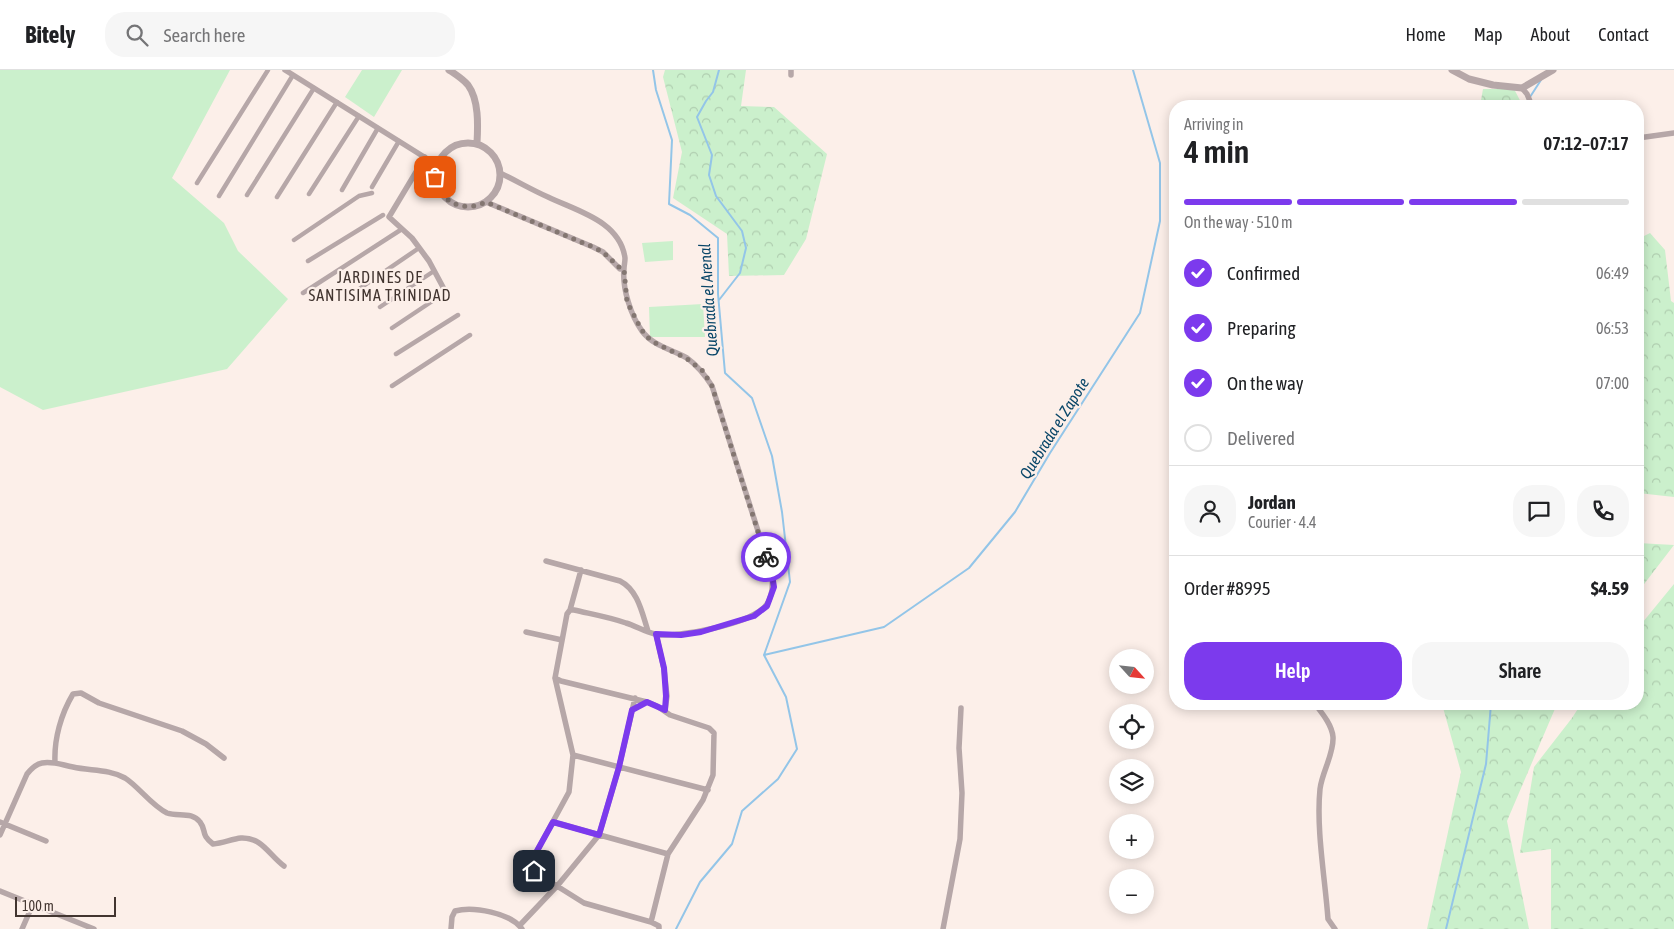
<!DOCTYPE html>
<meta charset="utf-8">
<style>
:root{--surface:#fff;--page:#f6f6f6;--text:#202124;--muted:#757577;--line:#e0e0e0;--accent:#7c3aed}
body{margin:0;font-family:"Asap Condensed",sans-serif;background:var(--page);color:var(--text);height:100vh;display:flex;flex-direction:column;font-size:19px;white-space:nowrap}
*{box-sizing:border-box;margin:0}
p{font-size:16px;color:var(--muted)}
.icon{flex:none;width:28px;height:28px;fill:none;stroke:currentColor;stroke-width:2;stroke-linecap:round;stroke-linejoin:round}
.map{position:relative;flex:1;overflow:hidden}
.details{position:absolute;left:1169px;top:30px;width:475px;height:610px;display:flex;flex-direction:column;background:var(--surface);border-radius:20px;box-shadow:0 2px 12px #0003}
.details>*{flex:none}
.needle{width:32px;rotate:117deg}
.tools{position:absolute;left:1109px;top:579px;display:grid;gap:10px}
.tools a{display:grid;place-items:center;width:45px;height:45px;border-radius:50%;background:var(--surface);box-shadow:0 2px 12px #0003;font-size:25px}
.scale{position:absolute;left:15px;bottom:12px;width:101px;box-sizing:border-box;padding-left:5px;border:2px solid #423530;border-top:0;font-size:14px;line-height:18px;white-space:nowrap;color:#423530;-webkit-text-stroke:4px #fcefe9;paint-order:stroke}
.pin{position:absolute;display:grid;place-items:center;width:42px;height:42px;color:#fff;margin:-21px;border-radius:10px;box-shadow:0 2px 8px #0006}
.courier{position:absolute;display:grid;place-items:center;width:50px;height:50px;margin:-25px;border:4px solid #7c3aed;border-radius:50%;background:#fff;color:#222;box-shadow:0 1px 6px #0007}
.headline em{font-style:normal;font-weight:600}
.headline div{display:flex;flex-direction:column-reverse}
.headline{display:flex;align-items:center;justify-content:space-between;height:85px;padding:0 15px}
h1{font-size:32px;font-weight:600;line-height:38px}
.bar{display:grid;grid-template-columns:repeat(4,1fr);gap:8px 5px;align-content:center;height:60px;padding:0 15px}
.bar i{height:6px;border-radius:4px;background:var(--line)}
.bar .selected{background:var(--accent)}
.bar p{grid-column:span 4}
.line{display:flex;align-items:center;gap:12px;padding:0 15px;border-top:1px solid var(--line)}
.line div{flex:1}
.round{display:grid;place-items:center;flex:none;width:52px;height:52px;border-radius:20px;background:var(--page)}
ol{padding:0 15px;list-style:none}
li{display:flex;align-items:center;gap:15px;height:55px}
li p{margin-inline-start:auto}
li .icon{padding:5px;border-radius:50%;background:var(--accent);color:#fff;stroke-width:4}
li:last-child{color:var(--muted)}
li i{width:28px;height:28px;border:2px solid var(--line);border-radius:50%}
.button{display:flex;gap:10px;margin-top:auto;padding:10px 15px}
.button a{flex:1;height:58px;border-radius:20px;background:var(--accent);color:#fff;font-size:20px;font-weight:600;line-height:58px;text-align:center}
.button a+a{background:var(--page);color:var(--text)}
header{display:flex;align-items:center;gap:30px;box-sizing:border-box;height:70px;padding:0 25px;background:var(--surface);border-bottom:1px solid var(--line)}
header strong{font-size:24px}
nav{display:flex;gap:28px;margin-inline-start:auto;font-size:18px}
.search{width:350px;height:45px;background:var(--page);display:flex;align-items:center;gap:12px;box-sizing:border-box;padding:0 18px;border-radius:20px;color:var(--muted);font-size:19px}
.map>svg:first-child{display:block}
</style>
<header>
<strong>Bitely</strong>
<div class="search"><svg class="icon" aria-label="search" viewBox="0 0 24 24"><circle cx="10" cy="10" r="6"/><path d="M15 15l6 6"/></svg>Search here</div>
<nav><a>Home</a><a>Map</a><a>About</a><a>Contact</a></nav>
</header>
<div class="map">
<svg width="1674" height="859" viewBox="0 0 1674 859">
<defs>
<pattern id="forest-crowns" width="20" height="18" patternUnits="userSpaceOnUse" patternTransform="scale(1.25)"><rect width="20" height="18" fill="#cbf0cc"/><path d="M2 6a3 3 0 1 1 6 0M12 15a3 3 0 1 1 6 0" fill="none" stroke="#b0ceb0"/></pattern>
</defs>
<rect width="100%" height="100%" fill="#fcefe9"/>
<!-- green -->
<path fill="#cbf0cc" d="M0,0h230l-58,108 52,45 14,28 50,48 -61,70 -184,41 -43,-23z
M362,0h40l-28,47 -29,-20z
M673,171v19l-28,2 -3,-19z
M703,234l2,33h-55l-1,-30z"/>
<!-- forest -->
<path fill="url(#forest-crowns)" d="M665,0h81l-5,36 33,1 53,47 -21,85 -22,36 -55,1 -2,-42 -54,-36 9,-46 -19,-75z
M1483,19h31l9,17h-43z
M1650,163l15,17 6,51 3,2v194l-36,-4v-254z
M1638,473l36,2 -36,47z
M1674,514v345h-123v-80l-31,4 14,-86 38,-49 9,-14h57v-76z
M1442,634h115l-50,117 22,108h-102l34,-157z"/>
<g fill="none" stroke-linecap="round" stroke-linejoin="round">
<!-- stream -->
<path stroke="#93c5e8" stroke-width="2" d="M653,0l3,20 16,50 -3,64 21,11 28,23v56l7,79 27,25 20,58 10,56 8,70 -26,73
M1530,27l11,-17
M719,230l21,-27 6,-25 -4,-17 -26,-35 -7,-21 3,-20 -15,-38 9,-16 7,-9 6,-22
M764,585l120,-28 85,-59 46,-56 35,-59 90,-140 20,-92v-58l-27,-93
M676,859l24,-47 32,-38 10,-33 36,-32 19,-30 -11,-52 -22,-42
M1446,859l40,-165 5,-60"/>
<!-- pedestrian -->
<path stroke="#b6a7a8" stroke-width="4.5" d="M197,113l71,-113
M372,117l27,-46
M342,120l36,-62
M309,124l50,-78
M247,125l67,-107
M219,126l74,-121
M277,127l60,-95
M294,170l65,-44 13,-3
M308,191l75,-46
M359,219l60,-41
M303,223l99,-64
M380,237l54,-36
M392,258l54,-36
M396,284l62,-39
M392,316l78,-51"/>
<!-- minor -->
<path stroke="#b6a7a8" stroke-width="5.5" d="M285,0l152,95
M791,5v-5
M1522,18l5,6 5,12
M1638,68l36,-5
M425,87l-36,60 23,21 17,23 15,28
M500,103c17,8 32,17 48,24 29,14 72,24 77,61 0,5 -1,7 -1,11 -2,19 7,47 18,62 11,15 29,18 45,27 11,8 18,17 25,28l60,189c1,10 1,20 -5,29 -11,19 -91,35 -112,30 -10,-2 -19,-8 -29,-11 -17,-6 -35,-9 -52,-13h-4
M486,132l107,45 10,5 17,17h4
M546,491l74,20c18,9 22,32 28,50
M581,500l-11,40 -3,4 -12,64 18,77 -4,37 -37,68 1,11 51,32 67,19 8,4v3
M526,562l36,8
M656,564l8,35 3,27 -2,14
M555,608l6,3 86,21 10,4 13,9 39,13 5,5 -1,42 -10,25 -35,54 -17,68
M1315,634c7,9 17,21 18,33 1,17 -11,35 -13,52 -4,40 5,89 8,130l7,10
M573,685l135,35
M55,692c-1,-23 6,-48 18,-68l8,-1 18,10 83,28 24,13 18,14
M0,752l46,19
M553,752l115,32
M0,765l27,-61c4,-5 9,-10 15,-11 11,-2 20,2 31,4 17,4 36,2 52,11 13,8 27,28 42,35 11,4 25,-2 33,9 7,9 0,12 13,22 10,-1 19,-5 28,-6 21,-1 28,17 43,28
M0,821l94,38
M520,855l38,-40 41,-50 20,-68 16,-69
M22,859l11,-25
M451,859l1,-12 3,-6c18,-5 56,2 67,18
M943,859l17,-90 2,-46 -3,-45 2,-40"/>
<!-- tertiary -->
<path stroke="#b6a7a8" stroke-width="7" d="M449,0c6,4 14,9 19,15 11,15 10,40 9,58
M1452,0l17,9 24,6 29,3 31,-18
M436 105a32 32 0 1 1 64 0a32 32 0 1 1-64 0Z"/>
</g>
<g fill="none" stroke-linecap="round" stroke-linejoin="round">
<!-- done -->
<path stroke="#837671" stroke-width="5" stroke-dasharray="0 9" d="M435,107c5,26 28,36 51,25l107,45 10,5 17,16 4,1 3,33 14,27 6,8 10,7 29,14 17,13 9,15 54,171"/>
<!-- route -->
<path stroke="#7c3aed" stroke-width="6" d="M534,801l-3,-5 1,-6 21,-38 46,13 20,-68 13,-57 15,-8 18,8 1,-14 -2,-28 -8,-34 25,1 20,-3 53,-16 13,-10 7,-19 -2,-12 -6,-18"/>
</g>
<g text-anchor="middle" stroke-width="4.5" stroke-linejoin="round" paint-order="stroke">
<!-- neighbourhood labels -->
<g font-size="16" letter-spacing="1" fill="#423530" stroke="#fcefe9">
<text x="380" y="213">JARDINES DE<tspan x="380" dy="18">SANTISIMA TRINIDAD</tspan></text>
</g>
<!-- water labels -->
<g font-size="16" font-style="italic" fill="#0a4769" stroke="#fcefe9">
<text transform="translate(708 230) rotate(-94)" y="6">Quebrada el Arenal</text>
<text transform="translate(1054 358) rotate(-58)" y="6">Quebrada el Zapote</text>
</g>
</g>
</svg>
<div class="tools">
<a><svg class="needle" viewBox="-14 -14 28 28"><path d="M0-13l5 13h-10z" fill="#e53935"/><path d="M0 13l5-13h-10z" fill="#757577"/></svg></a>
<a><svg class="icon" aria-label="locate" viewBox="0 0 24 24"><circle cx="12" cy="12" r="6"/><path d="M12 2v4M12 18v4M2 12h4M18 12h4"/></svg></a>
<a><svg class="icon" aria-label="layers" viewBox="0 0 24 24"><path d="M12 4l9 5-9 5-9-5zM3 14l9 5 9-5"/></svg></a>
<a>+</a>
<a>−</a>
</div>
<div class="scale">100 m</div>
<div class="pin" style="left:435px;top:107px;background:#ea580c"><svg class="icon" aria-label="bag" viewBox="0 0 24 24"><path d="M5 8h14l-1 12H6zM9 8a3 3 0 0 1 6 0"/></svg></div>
<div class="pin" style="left:534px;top:801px;background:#1f2937"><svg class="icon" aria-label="home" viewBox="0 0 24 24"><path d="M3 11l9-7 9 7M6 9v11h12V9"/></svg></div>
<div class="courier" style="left:766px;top:487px"><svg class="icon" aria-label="bike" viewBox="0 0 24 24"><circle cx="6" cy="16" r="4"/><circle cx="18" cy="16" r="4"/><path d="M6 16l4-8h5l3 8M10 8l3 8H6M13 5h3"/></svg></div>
<section class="details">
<div class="headline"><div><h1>4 min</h1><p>Arriving in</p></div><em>07:12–07:17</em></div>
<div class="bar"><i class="selected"></i><i class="selected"></i><i class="selected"></i><i></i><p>On the way · 510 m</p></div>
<ol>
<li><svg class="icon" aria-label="check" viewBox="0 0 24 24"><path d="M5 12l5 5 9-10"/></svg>Confirmed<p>06:49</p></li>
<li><svg class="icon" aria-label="check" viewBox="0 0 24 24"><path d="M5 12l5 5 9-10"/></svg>Preparing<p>06:53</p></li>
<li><svg class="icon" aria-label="check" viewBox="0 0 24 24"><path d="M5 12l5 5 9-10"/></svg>On the way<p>07:00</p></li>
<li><i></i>Delivered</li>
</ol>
<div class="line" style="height:90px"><a class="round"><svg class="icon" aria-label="person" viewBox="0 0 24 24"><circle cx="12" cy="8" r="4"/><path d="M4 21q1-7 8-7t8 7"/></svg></a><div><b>Jordan</b><p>Courier · 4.4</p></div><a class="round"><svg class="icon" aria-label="chat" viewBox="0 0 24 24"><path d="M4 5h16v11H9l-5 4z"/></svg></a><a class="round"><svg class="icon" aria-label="phone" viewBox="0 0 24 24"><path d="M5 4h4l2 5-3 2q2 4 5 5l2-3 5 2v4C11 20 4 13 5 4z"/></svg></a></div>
<div class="line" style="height:65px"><div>Order #8995</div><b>$4.59</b></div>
<div class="button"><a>Help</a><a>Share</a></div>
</section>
</div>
